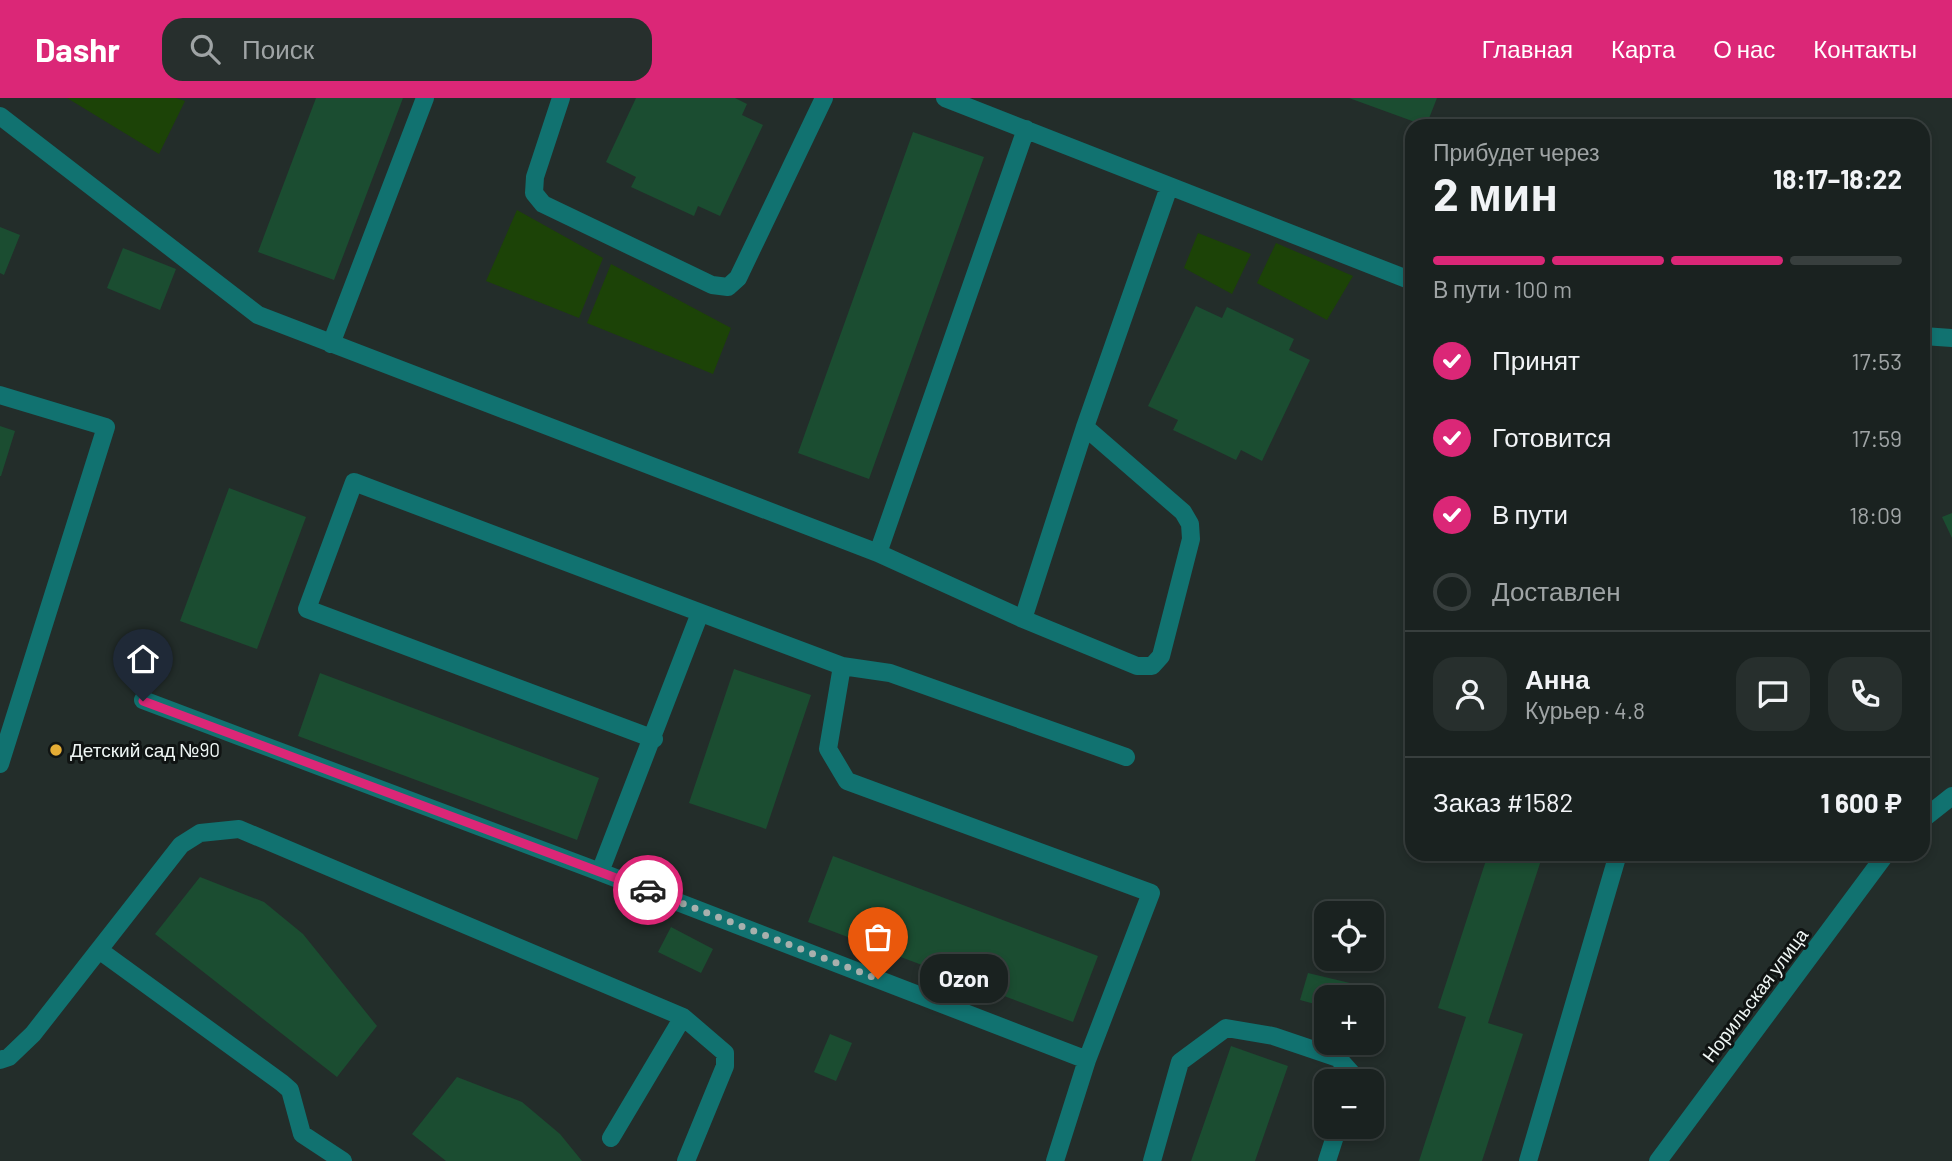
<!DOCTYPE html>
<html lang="ru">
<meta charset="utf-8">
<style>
:root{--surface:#1a2220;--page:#272f2d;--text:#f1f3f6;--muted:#9fa4a5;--line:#383f3e;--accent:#db2777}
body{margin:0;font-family:Barlow,sans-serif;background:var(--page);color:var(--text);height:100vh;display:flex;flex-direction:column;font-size:26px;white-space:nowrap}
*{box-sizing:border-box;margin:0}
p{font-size:23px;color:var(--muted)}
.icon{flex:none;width:38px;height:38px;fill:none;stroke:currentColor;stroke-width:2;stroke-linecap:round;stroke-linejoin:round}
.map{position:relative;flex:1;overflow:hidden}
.panel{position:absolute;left:1405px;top:21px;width:525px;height:742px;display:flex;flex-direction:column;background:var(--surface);border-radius:21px;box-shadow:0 4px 10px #0003,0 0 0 2px var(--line)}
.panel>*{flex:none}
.fabs{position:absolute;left:1314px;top:803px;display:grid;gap:14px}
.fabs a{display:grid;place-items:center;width:70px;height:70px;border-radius:14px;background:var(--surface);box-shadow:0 4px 10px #0003,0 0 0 2px var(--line);font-size:35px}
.pin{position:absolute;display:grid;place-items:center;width:60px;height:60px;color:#fff;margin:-72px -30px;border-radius:50% 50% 50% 0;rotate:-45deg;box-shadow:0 0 7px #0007}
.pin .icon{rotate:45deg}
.courier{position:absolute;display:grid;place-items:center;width:70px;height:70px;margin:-35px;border:5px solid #db2777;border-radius:50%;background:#fff;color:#222;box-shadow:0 2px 9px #0007}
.bubble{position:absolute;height:49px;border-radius:21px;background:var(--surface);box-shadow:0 4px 10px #0003,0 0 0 2px var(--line);font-size:23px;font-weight:700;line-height:49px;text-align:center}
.overview em{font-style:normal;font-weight:700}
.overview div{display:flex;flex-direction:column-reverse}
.overview{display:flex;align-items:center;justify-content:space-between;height:119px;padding:0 28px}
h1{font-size:46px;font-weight:700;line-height:52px}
.bar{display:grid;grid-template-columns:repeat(4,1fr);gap:10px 7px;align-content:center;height:84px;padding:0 28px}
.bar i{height:9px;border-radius:5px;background:var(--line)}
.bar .active{background:var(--accent)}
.bar p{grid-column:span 4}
.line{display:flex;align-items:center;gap:18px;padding:0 28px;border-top:2px solid var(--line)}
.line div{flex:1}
.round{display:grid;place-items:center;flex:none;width:74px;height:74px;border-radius:21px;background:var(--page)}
ol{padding:0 28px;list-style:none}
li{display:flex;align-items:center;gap:21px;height:77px}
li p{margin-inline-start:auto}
li .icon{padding:7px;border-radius:50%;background:var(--accent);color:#fff;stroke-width:4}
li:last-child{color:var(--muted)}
li i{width:38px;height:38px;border:4px solid var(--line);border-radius:50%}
header{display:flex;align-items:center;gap:42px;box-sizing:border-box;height:98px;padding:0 35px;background:var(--accent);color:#fff}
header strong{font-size:33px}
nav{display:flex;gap:38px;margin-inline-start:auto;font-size:24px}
.search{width:490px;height:63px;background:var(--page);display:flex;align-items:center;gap:18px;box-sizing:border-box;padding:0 24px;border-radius:21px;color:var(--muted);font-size:26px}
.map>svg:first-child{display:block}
</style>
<header>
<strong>Dashr</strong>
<div class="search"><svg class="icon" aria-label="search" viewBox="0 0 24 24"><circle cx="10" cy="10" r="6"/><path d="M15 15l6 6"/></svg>Поиск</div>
<nav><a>Главная</a><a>Карта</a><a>О нас</a><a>Контакты</a></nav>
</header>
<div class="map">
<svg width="1952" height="1063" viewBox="0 0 1952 1063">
<rect width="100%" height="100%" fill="#232d2a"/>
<!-- green -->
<path fill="#1c4307" d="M67,0h109l9,3 -26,53z
M517,112l86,48 -24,60 -93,-37z
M1198,135l53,21 -19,40 -48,-26z
M1276,145l77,33 -26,44 -70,-37z
M611,166l120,64 -18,46 -126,-51z"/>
<!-- building -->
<path fill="#1b4d31" d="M316,0h87l-69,182 -76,-28z
M636,0h99l12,6 -5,11 21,10 -43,91 -22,-10 -4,10 -63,-29 5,-10 -30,-15z
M1349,0h88l-11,28z
M913,34l71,25 -115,322 -71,-26z
M0,129l20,8 -16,40 -4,-2z
M123,150l53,21 -16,41 -53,-22z
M1196,208l26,12 5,-11 67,32 -5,11 21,10 -48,101 -21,-11 -5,10 -31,-15 -32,-15 5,-10 -30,-14z
M0,328l15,5 -14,45h-1z
M229,390l77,29 -49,132 -77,-28z
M1952,415v25l-10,-21z
M734,571l77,26 -45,134 -77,-26z
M320,575l279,105 -22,62 -279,-104z
M1488,756h55l-55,169 35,11 -41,127h-63l47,-144 -28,-9z
M833,758l265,100 -25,66 -265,-100z
M200,779l64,25 39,32 74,92 -40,51 -182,-143z
M671,829l42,22 -12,24 -43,-21z
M1308,875l46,11 -3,14h-25v9l-26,-7z
M830,936l22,9 -16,38 -22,-9z
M1231,948l57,20 -33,95h-64z
M457,979l65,25 38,32 22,27h-136l-34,-27z"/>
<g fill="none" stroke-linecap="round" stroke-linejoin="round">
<!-- lane -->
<path stroke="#117270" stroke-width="18" d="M561,0l-26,79 -1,16 9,11 169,81 16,2 10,-9 86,-180
M945,0l467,183
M0,18l258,199 620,238 148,-424
M1923,238l29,2
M331,246l94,-246
M0,297l106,32 -106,337
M878,455l145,66 114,47h15l9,-10 30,-117 -1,-15 -7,-12 -98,-85
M700,515l-100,259 487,188
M1023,521l62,-192 84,-240
M842,568l48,7 236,84
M143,602l457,172
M654,641l-347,-130 47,-127 488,184 -14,83 19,32 304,112 -64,167 -32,101
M99,852l183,133 8,7 12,44 41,27
M0,962l9,-3 24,-23 148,-189 19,-12 39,-4 444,188 42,36v13l-39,95
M611,1040l72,-121
M1152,1063l28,-99 46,-34 47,8 65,22 16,18 -2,6
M1327,1063l11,-34
M1528,1063l90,-307"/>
<!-- street -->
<path stroke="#117270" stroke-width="18" d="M1923,721l29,-23
M1658,1063l228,-307"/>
</g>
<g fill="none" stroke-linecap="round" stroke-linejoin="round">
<!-- done -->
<path stroke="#a8b0ad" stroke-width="7" stroke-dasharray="0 12.6" d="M648,792l230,89"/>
<!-- route -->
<path stroke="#db2777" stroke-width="9" d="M143,603l505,189"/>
</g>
<!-- markers -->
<circle fill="#e5ad35" stroke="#101413" stroke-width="2.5" cx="56" cy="652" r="7"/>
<g text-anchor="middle" stroke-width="6" stroke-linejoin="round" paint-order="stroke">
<!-- poi labels -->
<g font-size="19" fill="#eff6f4" stroke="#101413" text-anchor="start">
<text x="70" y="659">Детский сад №90</text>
</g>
<!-- street labels -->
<g font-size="19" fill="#eff6f4" stroke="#101413">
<text transform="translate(1755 897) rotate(-53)" y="7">Норильская улица</text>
</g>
</g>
</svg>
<div class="fabs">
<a><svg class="icon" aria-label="locate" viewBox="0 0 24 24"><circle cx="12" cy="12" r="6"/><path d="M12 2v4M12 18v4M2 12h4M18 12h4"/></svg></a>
<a>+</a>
<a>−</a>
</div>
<div class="pin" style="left:878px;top:881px;background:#ea580c"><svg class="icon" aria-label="bag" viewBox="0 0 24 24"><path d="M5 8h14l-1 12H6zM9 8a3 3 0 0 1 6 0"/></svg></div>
<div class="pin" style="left:143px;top:603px;background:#1f2937"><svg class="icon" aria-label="home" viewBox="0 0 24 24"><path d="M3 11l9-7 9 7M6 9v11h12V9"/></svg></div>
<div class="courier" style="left:648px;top:792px"><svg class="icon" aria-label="car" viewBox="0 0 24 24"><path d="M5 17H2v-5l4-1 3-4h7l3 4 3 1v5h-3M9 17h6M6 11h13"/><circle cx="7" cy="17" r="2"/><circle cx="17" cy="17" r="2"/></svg></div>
<div class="bubble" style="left:920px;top:856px;width:88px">Ozon</div>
<section class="panel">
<div class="overview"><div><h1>2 мин</h1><p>Прибудет через</p></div><em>18:17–18:22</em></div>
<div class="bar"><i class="active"></i><i class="active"></i><i class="active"></i><i></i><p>В пути · 100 m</p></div>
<ol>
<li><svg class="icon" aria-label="check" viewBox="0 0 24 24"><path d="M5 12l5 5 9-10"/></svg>Принят<p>17:53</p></li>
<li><svg class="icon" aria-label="check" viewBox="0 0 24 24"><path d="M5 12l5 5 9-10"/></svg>Готовится<p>17:59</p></li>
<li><svg class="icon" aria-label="check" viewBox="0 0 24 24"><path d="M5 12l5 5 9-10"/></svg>В пути<p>18:09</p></li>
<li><i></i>Доставлен</li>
</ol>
<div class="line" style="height:126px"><a class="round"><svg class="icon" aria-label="person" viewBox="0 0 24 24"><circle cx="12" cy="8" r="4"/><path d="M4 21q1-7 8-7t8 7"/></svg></a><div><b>Анна</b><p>Курьер · 4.8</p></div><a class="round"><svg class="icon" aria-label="chat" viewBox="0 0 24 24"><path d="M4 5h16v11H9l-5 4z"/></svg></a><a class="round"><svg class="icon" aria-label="phone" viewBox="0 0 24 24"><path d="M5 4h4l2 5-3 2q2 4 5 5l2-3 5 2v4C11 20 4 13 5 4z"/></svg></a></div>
<div class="line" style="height:91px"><div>Заказ #1582</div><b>1 600 ₽</b></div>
</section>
</div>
